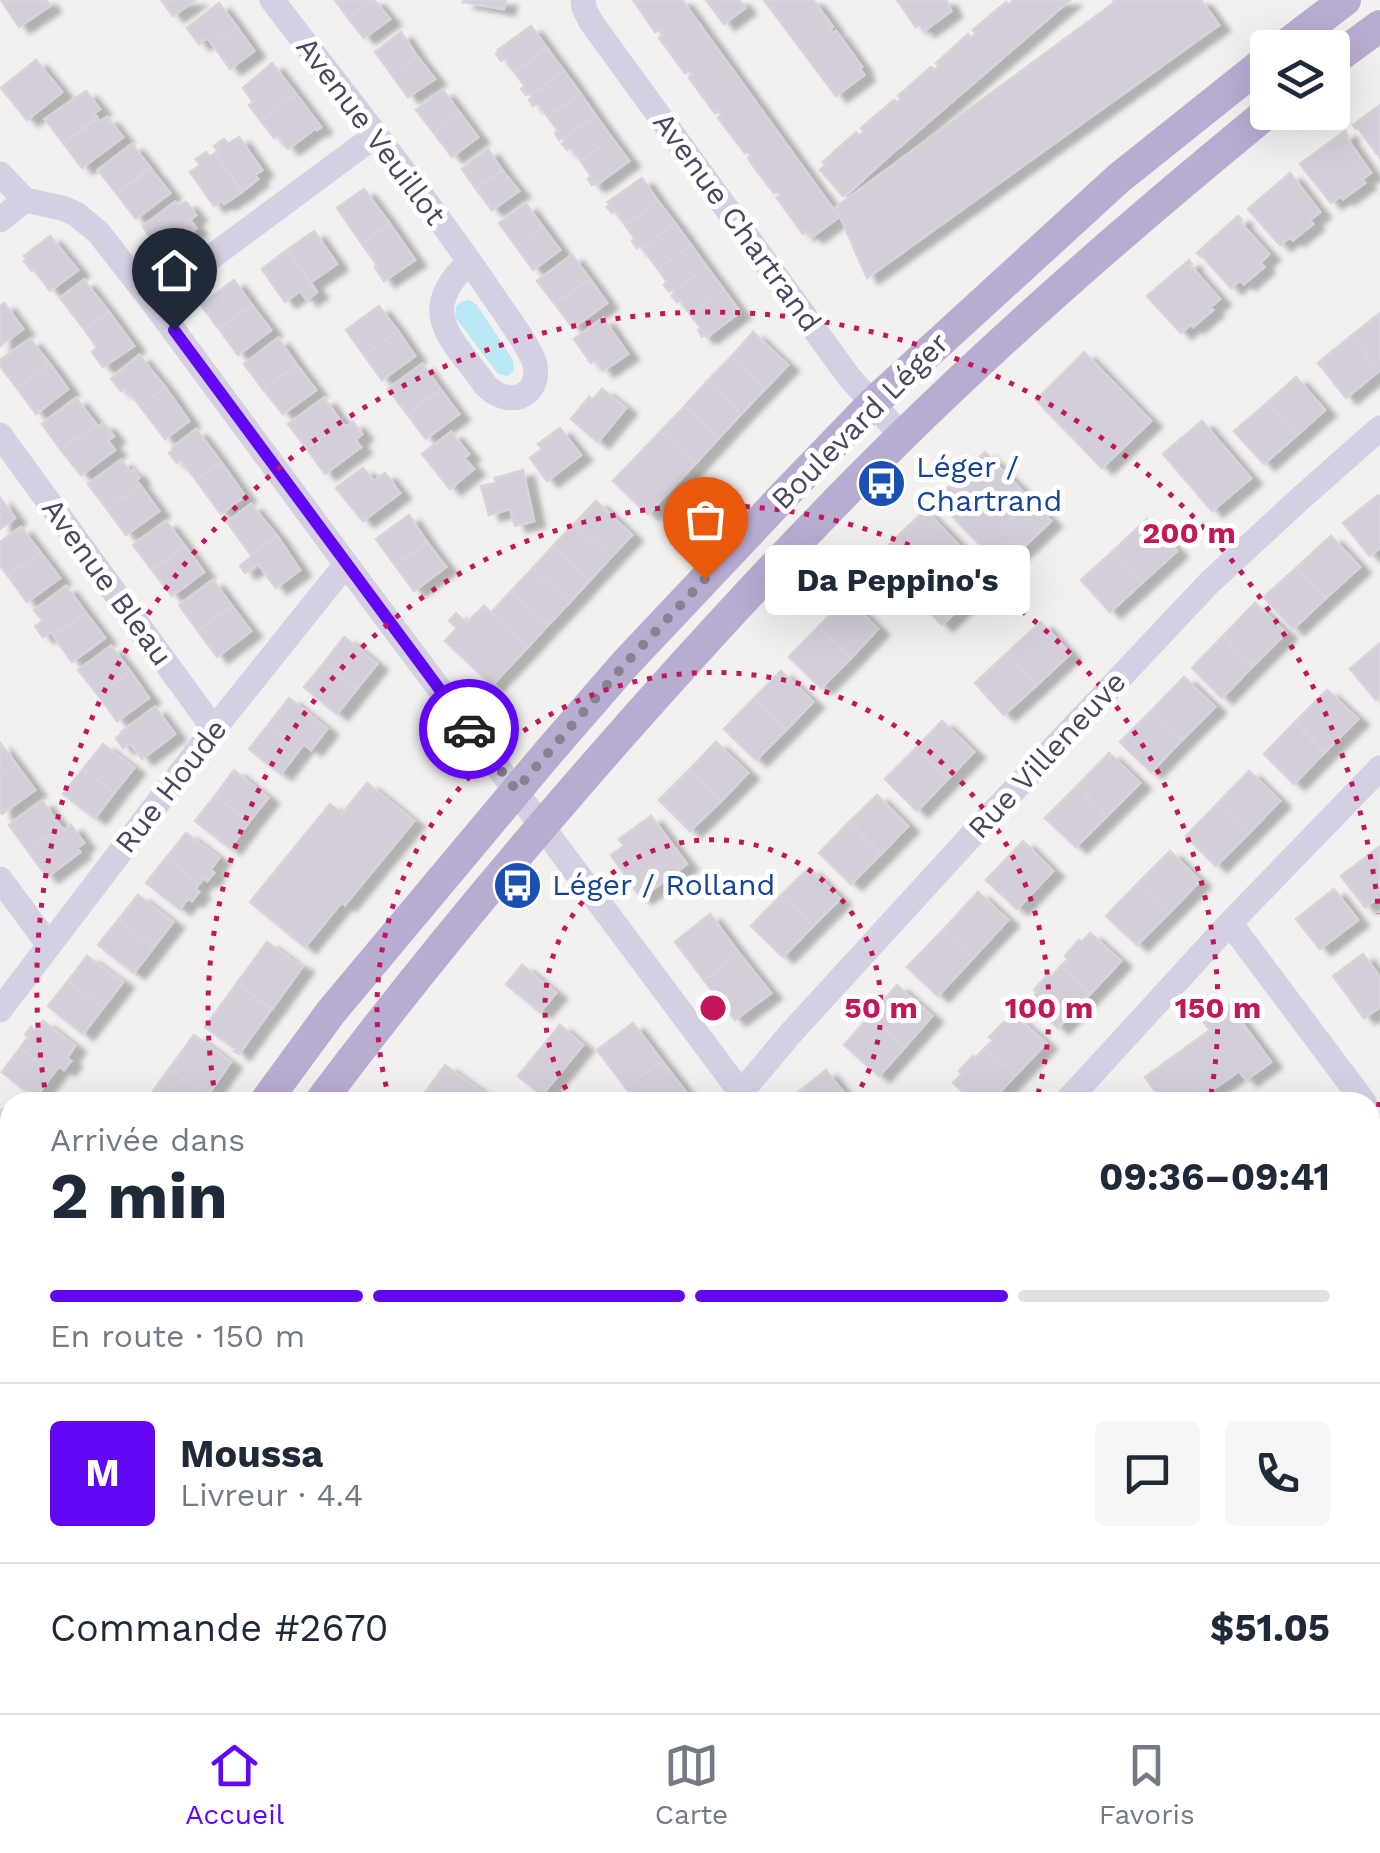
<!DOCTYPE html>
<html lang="fr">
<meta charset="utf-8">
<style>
:root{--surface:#fff;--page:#f6f6f7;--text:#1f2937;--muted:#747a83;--line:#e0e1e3;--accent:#6107f4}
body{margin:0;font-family:"Work Sans",sans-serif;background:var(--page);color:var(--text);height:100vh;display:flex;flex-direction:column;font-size:38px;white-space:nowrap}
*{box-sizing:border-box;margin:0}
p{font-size:32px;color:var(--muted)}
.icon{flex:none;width:55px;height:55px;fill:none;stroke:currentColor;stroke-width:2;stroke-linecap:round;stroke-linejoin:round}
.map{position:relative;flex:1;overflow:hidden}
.drawer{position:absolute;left:0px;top:1092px;width:1380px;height:622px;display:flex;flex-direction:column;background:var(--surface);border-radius:30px 30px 0 0;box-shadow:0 10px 40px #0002}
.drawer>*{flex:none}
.fabs{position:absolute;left:1250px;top:30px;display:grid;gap:20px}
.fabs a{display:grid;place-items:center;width:100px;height:100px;border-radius:10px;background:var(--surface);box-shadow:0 10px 40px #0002;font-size:50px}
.pin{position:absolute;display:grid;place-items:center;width:85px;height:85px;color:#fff;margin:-102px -42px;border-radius:50% 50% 50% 0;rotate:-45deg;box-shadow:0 0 10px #0007}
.pin .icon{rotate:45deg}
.courier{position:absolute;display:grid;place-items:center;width:100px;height:100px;margin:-50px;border:8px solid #6107f4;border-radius:50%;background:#fff;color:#222;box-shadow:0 2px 12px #0007}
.bubble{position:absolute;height:70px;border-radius:10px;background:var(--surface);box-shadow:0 10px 40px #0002;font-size:32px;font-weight:700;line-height:70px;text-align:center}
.overview em{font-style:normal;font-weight:700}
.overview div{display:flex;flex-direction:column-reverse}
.overview{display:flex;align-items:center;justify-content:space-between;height:170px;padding:0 50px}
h1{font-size:65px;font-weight:700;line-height:75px}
.bar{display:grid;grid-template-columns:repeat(4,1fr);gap:15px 10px;align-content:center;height:120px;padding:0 50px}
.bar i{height:12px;border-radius:8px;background:var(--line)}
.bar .active{background:var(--accent)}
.bar p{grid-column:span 4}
.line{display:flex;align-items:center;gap:25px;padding:0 50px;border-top:2px solid var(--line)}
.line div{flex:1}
.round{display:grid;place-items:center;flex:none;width:105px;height:105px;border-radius:10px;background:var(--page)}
.dock{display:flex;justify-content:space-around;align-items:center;height:140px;border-top:2px solid var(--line);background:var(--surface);font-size:28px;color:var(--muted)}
.dock a{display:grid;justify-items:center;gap:5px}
.dock .active{color:var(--accent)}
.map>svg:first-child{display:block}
</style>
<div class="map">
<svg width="1380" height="1713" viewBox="0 0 1380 1713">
<defs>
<filter id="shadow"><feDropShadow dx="11" dy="6" stdDeviation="2.5" flood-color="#0004"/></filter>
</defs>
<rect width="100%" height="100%" fill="#f2f1ef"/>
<!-- green -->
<path fill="#b9e8f4" d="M469,300l8,5 36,55 1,10 -6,6 -10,-2 -43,-57 1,-11 7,-5z"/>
<!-- building -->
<path fill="#d3ced8" stroke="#d7d2db" stroke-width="2.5" filter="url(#shadow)" d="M1,0h45l4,6 -31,21z
M161,0h34l-22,16z
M335,0h39l-26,18z
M374,0l16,19 -26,19 -16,-20z
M464,0h42l-2,9 -41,-7z
M633,0h49l157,217 -27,20 -5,-6 -4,3 -26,-36 4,-3 -4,-4 -3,2 -18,-23 -8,-12 3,-2 -3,-5 -3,2 -27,-35 4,-3 -4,-4 -3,2 -26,-35 3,-3 -3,-5 -4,3 -26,-35 4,-3 -4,-5 -4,2z
M706,0h33l6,8 -21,16z
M764,0h49l20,27 -3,2 3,4 3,-2 26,36 -2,2 4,6 -28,21z
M897,0h49l5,11 -27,20 -5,-7 -3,3z
M1070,0l-188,162 -32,30 -7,4 -23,-26 6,-5 -3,-3 33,-30 3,4 5,-5 -3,-3 33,-28 3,3 4,-4 -3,-3 33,-29 3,3 5,-4 -3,-3 32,-29 3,4 5,-5 -3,-3 33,-28 3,3 4,-5z
M1113,0h88l18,25 -352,253 -31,-71 279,-205z
M219,3l18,24 -24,18 -6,-7 -8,6 -12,-16z
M531,26l16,22 -33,24 -9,-14 -4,3 -5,-7 3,-3 -1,-1z
M237,27l17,24 -24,18 -17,-24z
M401,32l16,24 -25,19 -17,-23z
M547,48l17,23 -33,24 -1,-2 -4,2 -5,-6 4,-3 -11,-14z
M417,56l18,23 -27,18 -16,-22z
M36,60l26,32 -35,28 -26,-32z
M272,63l24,31 -35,27 -12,-16 4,-3 -10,-14z
M564,71l16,22 -32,24 -11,-14 -4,3 -4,-6 3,-3 -1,-2z
M443,90l17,23 -26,20 -18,-23z
M86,91l14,18 -6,4 3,4 -33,27 -19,-25z
M580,93l16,23 -37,24 -4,-7 3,-2 -10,-14z
M296,94l25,33 -4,3 -1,-2 -28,21 -10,-14 -4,3 -13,-17z
M1380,105v53l-22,-30 -2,1 -3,-4z
M460,113l18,24 -26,20 -18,-24z
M596,116l16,22 -31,23 -11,-14 -3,3 -5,-6 3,-3 -1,-2z
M107,117l16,20 -41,31 -18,-24 32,-25 4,2z
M1345,131l3,5 -2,1 25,36 -9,6 3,4 -22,16 -2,-3 -10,7 -31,-39z
M239,137l23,33 -7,5 3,4 -15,12 -28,-38 3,-2 -4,-5 10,-7 4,5z
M612,138l17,23 -33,24 -1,-2 -3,2 -4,-6 3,-3 -10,-15z
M132,144l18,23 -33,27 -19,-24z
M488,149l14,21 -26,19 -14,-20z
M206,152l4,5 5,-4 27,39 -18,12 -2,-3 -8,5 -24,-34 10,-7 -4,-6z
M149,170h3l18,23 -34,26 -19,-25z
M502,170l17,21 -27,19 -16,-21z
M1290,173l30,39 -10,8 3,4 -20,16 -3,-3 -10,8 -32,-36z
M642,178l16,23 -33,24 -10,-14 -3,2 -5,-6 3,-3 -2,-2z
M364,189l26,35 -28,20 -25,-36z
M658,201l17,22 -33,25 -2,-3 -3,3 -5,-7 3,-2 -10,-14z
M175,202l4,4 7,-4 10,13 -6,5 6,8 -32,26 -11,-11 -10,-17z
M526,204l17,23 -27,19 -17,-23z
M1238,216l4,4 -2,2 29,32 -9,9 4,4 -20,17 -4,-4 -9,8 -29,-32 -1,1 -4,-4z
M675,223l16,22 -33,24 -16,-21z
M390,224l25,36 -31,21 -9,-14 2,-2 -15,-21z
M543,227l17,23 -27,20 -17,-24z
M314,231l23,33 -26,18 -24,-32z
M50,236l28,34 -28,21 -16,-22 -2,2 -8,-10 3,-1 -3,-4z
M691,245l16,22 -33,24 -2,-2 -3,2 -5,-6 3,-3 -9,-13z
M287,250l30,42 -10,8 -7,-9 -15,11 -23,-33z
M572,255l18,24 -35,25 -18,-23z
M1189,260l3,4 -2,1 30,34 -10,8 3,3 -20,17 -2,-3 -10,9 -34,-37z
M707,267l17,23 -34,24 -10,-14 -3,2 -5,-6 3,-3 -1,-2z
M590,279l17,24 -34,25 -18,-24z
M84,280l25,32 -24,18 -25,-32z
M234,280l18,25 -33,24 -18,-24z
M724,290l16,22 -33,25 -2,-2 -3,2 -4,-7 3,-2 -11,-14z
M4,303l19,26 -23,17v-40z
M252,305l19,25 -33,25 -19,-26z
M379,306l19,25 -34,24 -18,-25z
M109,312l25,34 -31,21 -11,-15 5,-4 -12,-18z
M1380,313v57l-1,1 -28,-35z
M603,318l25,36 -25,17 -8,-11 -4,3 -17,-24z
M398,331l17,25 -33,24 -18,-25z
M753,332l35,33 -23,24 -34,-32z
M1351,336l28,35 -33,27 -28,-35z
M278,338l19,27 -34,24 -19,-25z
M30,339l20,25 -33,24 -17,-22v-6z
M1084,352l67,69 -49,47 -66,-68z
M139,355l26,32 -25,19 -14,-18 -5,3 -10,-12z
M731,357l34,32 -24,25 -34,-33z
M50,364l18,25 -32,25 -19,-26z
M422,364l19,26 -34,24 -19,-25z
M297,365l19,25 -33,24 -20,-25z
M1296,377l29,33 -29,26 -29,-33z
M707,381l34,33 -23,25 -33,-33z
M165,387l24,34 -24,18 -25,-33z
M602,389l24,19 -28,34 -27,-23 18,-22 3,3z
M441,390l18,24 -33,25 -19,-25z
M76,398l20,26 -35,26 -19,-26z
M324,398l18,25 -35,26 -19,-25z
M1267,403l29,33 -32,28 -30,-33z
M685,406l33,33 -23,25 -35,-32z
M1202,421l49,57 -39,33 -49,-57z
M353,422l9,12 -7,6 6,7 -36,27 -18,-25 35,-26 4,4z
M103,423l11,13 -6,5 7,9 -34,25 -20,-25 35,-26 2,3z
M560,428l21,27 -34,26 -17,-23 12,-9 -4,-5z
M196,429l25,33 -25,18 -15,-20 -4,3 -8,-10 4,-3 -1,-2z
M451,432l18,22 -5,4 10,11 -24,20 -28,-35z
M660,432l35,32 -47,50 -35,-33z
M985,452l66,69 -49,47 -66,-69z
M121,460l9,12 3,-2 6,8 -3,2 4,5 -33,24 -19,-25z
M221,462l24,34 -24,18 -25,-34z
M363,468l11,13 11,-8 15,20 -37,28 -27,-33z
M523,470l11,51 -19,5 -5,-17 -21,6 -8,-29 15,-3 -1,-5z
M140,485l19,26 -33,24 -19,-26z
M1378,495l2,3v50l-10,8 -27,-33z
M0,498l15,20 -15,11z
M596,501l36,34 -21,22 -37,-33z
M251,504l26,32 -26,19 -24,-33z
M925,510l66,68 -49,47 -66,-68z
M409,515l18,27 -32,23 -19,-26z
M1147,519l30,32 -34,31 -29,-32z
M166,521l19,25 -33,24 -19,-25z
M574,524l37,33 -21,23 -37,-34z
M21,527l19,25 -32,24 -8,-10v-24z
M277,536l23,34 -24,18 -18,-24 -13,9 -5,-7 12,-10 -1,-1z
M1331,536l29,31 -34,31 -29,-31z
M427,542l19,25 -32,24 -19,-26z
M185,546l19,26 -32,24 -20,-26z
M553,546l37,34 -21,23 -37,-34z
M1114,550l29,32 -33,30 -29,-32z
M40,552l20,26 -33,24 -19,-26z
M1297,567l29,31 -33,31 -29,-32z
M532,569l37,34 -21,22 -37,-34z
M213,580l19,26 -34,25 -19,-26z
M66,586l20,27 -33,22 -2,-3 -8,5 -8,-11 8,-5 -9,-11z
M511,591l37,34 -21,23 -36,-35z
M847,598l31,31 -27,29 -32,-32z
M1255,603l31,30 -33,33 -30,-30z
M232,606l19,25 -34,26 -19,-26z
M484,606l43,42 -35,37 -47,-44 12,-13 -8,-7 7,-8 10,10z
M86,613l19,25 -33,24 -19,-27z
M1041,622l29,32 -33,31 -30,-32z
M819,626l32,32 -30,30 -32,-31z
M1223,636l30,30 -31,32 -30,-30z
M344,637l33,27 -20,25 -33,-26z
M1380,643v54l-4,3 -26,-31z
M111,646l19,25 -32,24 -20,-25z
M1007,653l30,32 -33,30 -29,-32z
M324,663l33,26 -20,25 -33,-27z
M130,671l19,27 -32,23 -19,-26z
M781,671l32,31 -27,28 -32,-32z
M1184,677l31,30 -33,33 -30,-30z
M1327,690l31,29 -33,33 -30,-30z
M289,698l38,31 -16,21 -7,-6 -4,5 -31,-25z
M754,698l32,32 -30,30 -32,-31z
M155,707l20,27 -33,25 -12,-16 -7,5 -7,-10 7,-5 -2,-1z
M1152,710l30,30 -31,32 -31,-30z
M942,721l32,31 -27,28 -32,-31z
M1295,722l30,30 -31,32 -30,-30z
M269,724l31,25 -19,25 -32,-25z
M716,742l32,31 -27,28 -32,-31z
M0,743l16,21 -16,12z
M103,744l31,24 -20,25 -31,-24z
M915,749l32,31 -30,31 -32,-32z
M1109,753l31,30 -33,33 -30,-30z
M16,764l19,26 -33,24 -2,-3v-35z
M83,769l31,24 -19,25 -32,-24z
M234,770l34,28 -19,24 -34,-26z
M689,770l32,31 -31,30 -31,-31z
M1249,771l31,30 -32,33 -31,-30z
M367,783l47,38 -69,84 -3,-3 -37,45 -55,-45 80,-98 12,10z
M1077,786l30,30 -31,31 -31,-29z
M877,795l31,31 -27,28 -32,-32z
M215,796l34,26 -19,26 -35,-27z
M42,801l19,26 -33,24 -19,-26z
M1217,804l31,30 -32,32 -30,-30z
M651,816l36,48 -46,34 -30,-43 13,-9 -5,-7z
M849,822l32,32 -30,30 -32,-31z
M71,825l13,18 -7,5 3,4 -33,25 -19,-26 33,-24 3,3z
M186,833l33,25 -9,12 4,3 -7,8 -3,-3 -5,6 -33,-26z
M1023,841l30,30 -36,38 -31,-29z
M1379,847l1,49 -15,11 -24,-31z
M1170,851l30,30 -32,33 -31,-30z
M166,858l33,26 -4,5 4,3 -7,9 -4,-3 -8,11 -34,-26z
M809,868l31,31 -27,27 -32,-31z
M1137,884l31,30 -31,31 -31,-29z
M1334,889l24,31 -38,29 -24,-30z
M978,892l30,28 -35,38 -30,-28z
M138,895l35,27 -19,25 -36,-27z
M781,895l32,31 -30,31 -32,-31z
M710,914l29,39 -35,27 -29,-38z
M118,920l36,27 -20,26 -36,-28z
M943,930l30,28 -35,38 -31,-29z
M1090,933l31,28 -31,33 -29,-28 7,-7 -3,-3 14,-16 3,2z
M267,942l30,22 1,-1 5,3 -31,43 -35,-26z
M739,953l32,40 -36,27 -31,-40z
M1363,954l17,23v30l-16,11 -31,-42z
M87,956l36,26 -20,26 -35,-27z
M522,965l34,28 -16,19 -34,-28z
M1061,966l29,28 -32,34 -29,-27 8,-8 -3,-3 14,-16 3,3z
M68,981l35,27 -20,26 -35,-28z
M237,983l33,25v3l-31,43 -5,-3 2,-2 -31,-22z
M897,985l35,31 -27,31 -35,-31z
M1229,1005l42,57 -25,18 -7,-9 -44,31h-32l-18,-25 65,-47 -6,-8z
M1015,1015l31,28 -31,33 -30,-28 8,-8 -4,-3 15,-15 3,2z
M870,1016l35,31 -26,29 -35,-31z
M43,1021l32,25 -8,12 4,3 -7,9 -5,-4 -6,8 -33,-26 8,-11 -3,-2 6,-8 4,4z
M633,1023l29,38 -36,27 -29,-38z
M560,1025l23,20 -41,50 -24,-19z
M194,1035l37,27 -24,34 -38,-27z
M20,1048l33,26 -18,24 -33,-26z
M985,1048l30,28 -25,26h-15l-22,-19 9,-9 -3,-3 14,-15 2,2z
M662,1061l31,40 -2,1h-54l-11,-14z
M445,1065l37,27 -4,6 2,4h-52l-7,-4z
M169,1069l38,27 -4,6h-58z
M826,1070l25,32h-57l-3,-4z
M6,1107l4,5v39l-7,5 -3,-4v-41z
M1370,1193l10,13v83l-10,-13z
M10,1279v103l-10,16v-103z
M1370,1562l10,13v25l-10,7z
M1380,1680v33h-28l-6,-8h24v-19z
M160,1705h60l-5,8h-60z
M515,1705h32l-11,8h-20l-4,-6z
M547,1705h6l5,8h-22z
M671,1705h24v1l-10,7h-9z
M875,1705h10l5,8h-26z
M997,1705h57l4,5 -4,3h-50z
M1099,1705h43l6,8h-57z
M1296,1705h15l7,8h-32z"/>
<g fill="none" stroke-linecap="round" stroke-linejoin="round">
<!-- minor -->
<path stroke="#d5cfe3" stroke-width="25" d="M272,0c73,95 148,189 215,287 11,17 44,60 48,78 4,19 -9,37 -30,32 -8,-2 -13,-5 -19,-11 -34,-48 -71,-73 -17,-124
M583,0l1,8 7,14 258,355 53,59
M0,174l25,26 37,8 14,6 22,18 54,69 194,263 402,538
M0,220l25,-20
M152,301l224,-166
M0,435l214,294
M0,879l49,66
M1230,923l134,179
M0,1010l214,-281 132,-165
M733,1102l58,-69 193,-211 226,-240 92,-85 78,-69
M1066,1102l164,-179 150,-155
M1370,1440l10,1
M1370,1506h10
M310,1705l6,8
M616,1705l6,8
M943,1705l6,8
M1200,1705l6,8
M0,1706l5,7
M276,1713l5,-8"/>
<!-- major -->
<path stroke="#b8acd1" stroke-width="32" d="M1282,48l63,-48
M1332,61l48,-35
M265,1102l66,-90 216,-258 78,-90 165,-175 83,-86 246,-225 149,-119
M320,1102c95,-127 196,-248 301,-367 90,-102 182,-202 279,-297 117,-115 241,-222 368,-326
M0,1494l10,-16
M0,1579l10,-16"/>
</g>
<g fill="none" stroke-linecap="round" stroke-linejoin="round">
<!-- done -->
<path stroke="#878191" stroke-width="10" stroke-dasharray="0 18" d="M469,729l47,61 109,-126 80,-85"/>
<!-- route -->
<path stroke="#6107f4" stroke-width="12" d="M174,330l295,399"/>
</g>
<!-- distance rings -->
<g fill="none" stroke="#c2185b" stroke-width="5" stroke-dasharray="5 10">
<path d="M574 1102A168 168 0 1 1 852 1102"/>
<path d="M390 1101A336 336 0 1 1 1036 1101"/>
<path d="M216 1100A505 505 0 1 1 1210 1100"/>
<path d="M1379 1102A673 673 0 0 1 1370 1154M47 1102A673 673 0 1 1 1379 914"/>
</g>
<!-- icons -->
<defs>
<symbol id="bus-disc" viewBox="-11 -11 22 22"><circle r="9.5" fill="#1a4fb4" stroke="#fff"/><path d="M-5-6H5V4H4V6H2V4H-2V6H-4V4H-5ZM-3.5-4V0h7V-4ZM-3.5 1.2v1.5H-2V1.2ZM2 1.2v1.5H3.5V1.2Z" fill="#fff"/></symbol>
</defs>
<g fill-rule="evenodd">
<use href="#bus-disc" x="854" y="456" width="55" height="55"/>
<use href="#bus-disc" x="490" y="858" width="55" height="55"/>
</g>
<g text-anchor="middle" stroke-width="10" stroke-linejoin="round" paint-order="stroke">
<!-- street labels -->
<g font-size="30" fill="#4d455f" stroke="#fff">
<text transform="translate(371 131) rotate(53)" y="10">Avenue Veuillot</text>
<text transform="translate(737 222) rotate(54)" y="10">Avenue Chartrand</text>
<text transform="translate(860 421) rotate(-45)" y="10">Boulevard Léger</text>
<text transform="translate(107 582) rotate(54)" y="10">Avenue Bleau</text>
<text transform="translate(1047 755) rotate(-47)" y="10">Rue Villeneuve</text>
<text transform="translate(171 786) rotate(-52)" y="10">Rue Houde</text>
</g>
<!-- transit labels -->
<g font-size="30" fill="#164399" stroke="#fff" text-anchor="start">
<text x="916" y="477">Léger /<tspan x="916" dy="34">Chartrand</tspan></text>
<text x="552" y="895">Léger / Rolland</text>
</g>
</g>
<circle cx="713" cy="1008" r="15" fill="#c2185b" stroke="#fff" stroke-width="5"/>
<g font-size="30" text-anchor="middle" font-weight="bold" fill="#c2185b" stroke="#fff" stroke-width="10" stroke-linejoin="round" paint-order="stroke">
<text x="1189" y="543">200 m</text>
<text x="881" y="1018">50 m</text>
<text x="1049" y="1018">100 m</text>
<text x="1218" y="1018">150 m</text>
</g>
</svg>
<div class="fabs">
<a><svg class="icon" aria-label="layers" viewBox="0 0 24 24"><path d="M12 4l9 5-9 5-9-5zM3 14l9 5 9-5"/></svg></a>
</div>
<div class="pin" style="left:705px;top:579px;background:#ea580c"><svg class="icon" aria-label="bag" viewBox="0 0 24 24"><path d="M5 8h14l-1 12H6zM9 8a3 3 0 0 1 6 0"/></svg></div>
<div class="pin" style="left:174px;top:330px;background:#1f2937"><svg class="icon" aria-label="home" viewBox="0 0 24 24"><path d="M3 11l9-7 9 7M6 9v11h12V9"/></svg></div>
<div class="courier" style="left:469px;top:729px"><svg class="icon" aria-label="car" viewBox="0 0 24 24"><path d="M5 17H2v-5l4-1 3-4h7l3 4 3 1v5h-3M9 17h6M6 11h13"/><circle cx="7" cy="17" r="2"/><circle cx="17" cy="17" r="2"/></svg></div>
<div class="bubble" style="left:765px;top:545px;width:265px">Da Peppino's</div>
<section class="drawer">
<div class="overview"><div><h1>2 min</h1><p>Arrivée dans</p></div><em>09:36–09:41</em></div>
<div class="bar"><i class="active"></i><i class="active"></i><i class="active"></i><i></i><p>En route · 150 m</p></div>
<div class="line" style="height:180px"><b class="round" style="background:var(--accent);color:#fff">M</b><div><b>Moussa</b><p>Livreur · 4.4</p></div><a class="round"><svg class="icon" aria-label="chat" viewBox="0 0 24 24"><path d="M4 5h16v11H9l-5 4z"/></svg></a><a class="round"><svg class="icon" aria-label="phone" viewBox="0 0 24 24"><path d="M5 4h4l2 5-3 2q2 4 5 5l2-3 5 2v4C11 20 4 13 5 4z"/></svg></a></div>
<div class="line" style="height:130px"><div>Commande #2670</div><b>$51.05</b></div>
</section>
</div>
<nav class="dock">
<a class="active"><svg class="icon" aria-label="home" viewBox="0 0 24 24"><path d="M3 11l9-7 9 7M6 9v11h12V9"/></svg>Accueil</a>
<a><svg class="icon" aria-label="map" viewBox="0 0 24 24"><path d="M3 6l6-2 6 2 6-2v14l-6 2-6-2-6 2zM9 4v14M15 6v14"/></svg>Carte</a>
<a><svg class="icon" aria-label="saved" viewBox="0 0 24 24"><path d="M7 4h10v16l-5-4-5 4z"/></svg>Favoris</a>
</nav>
